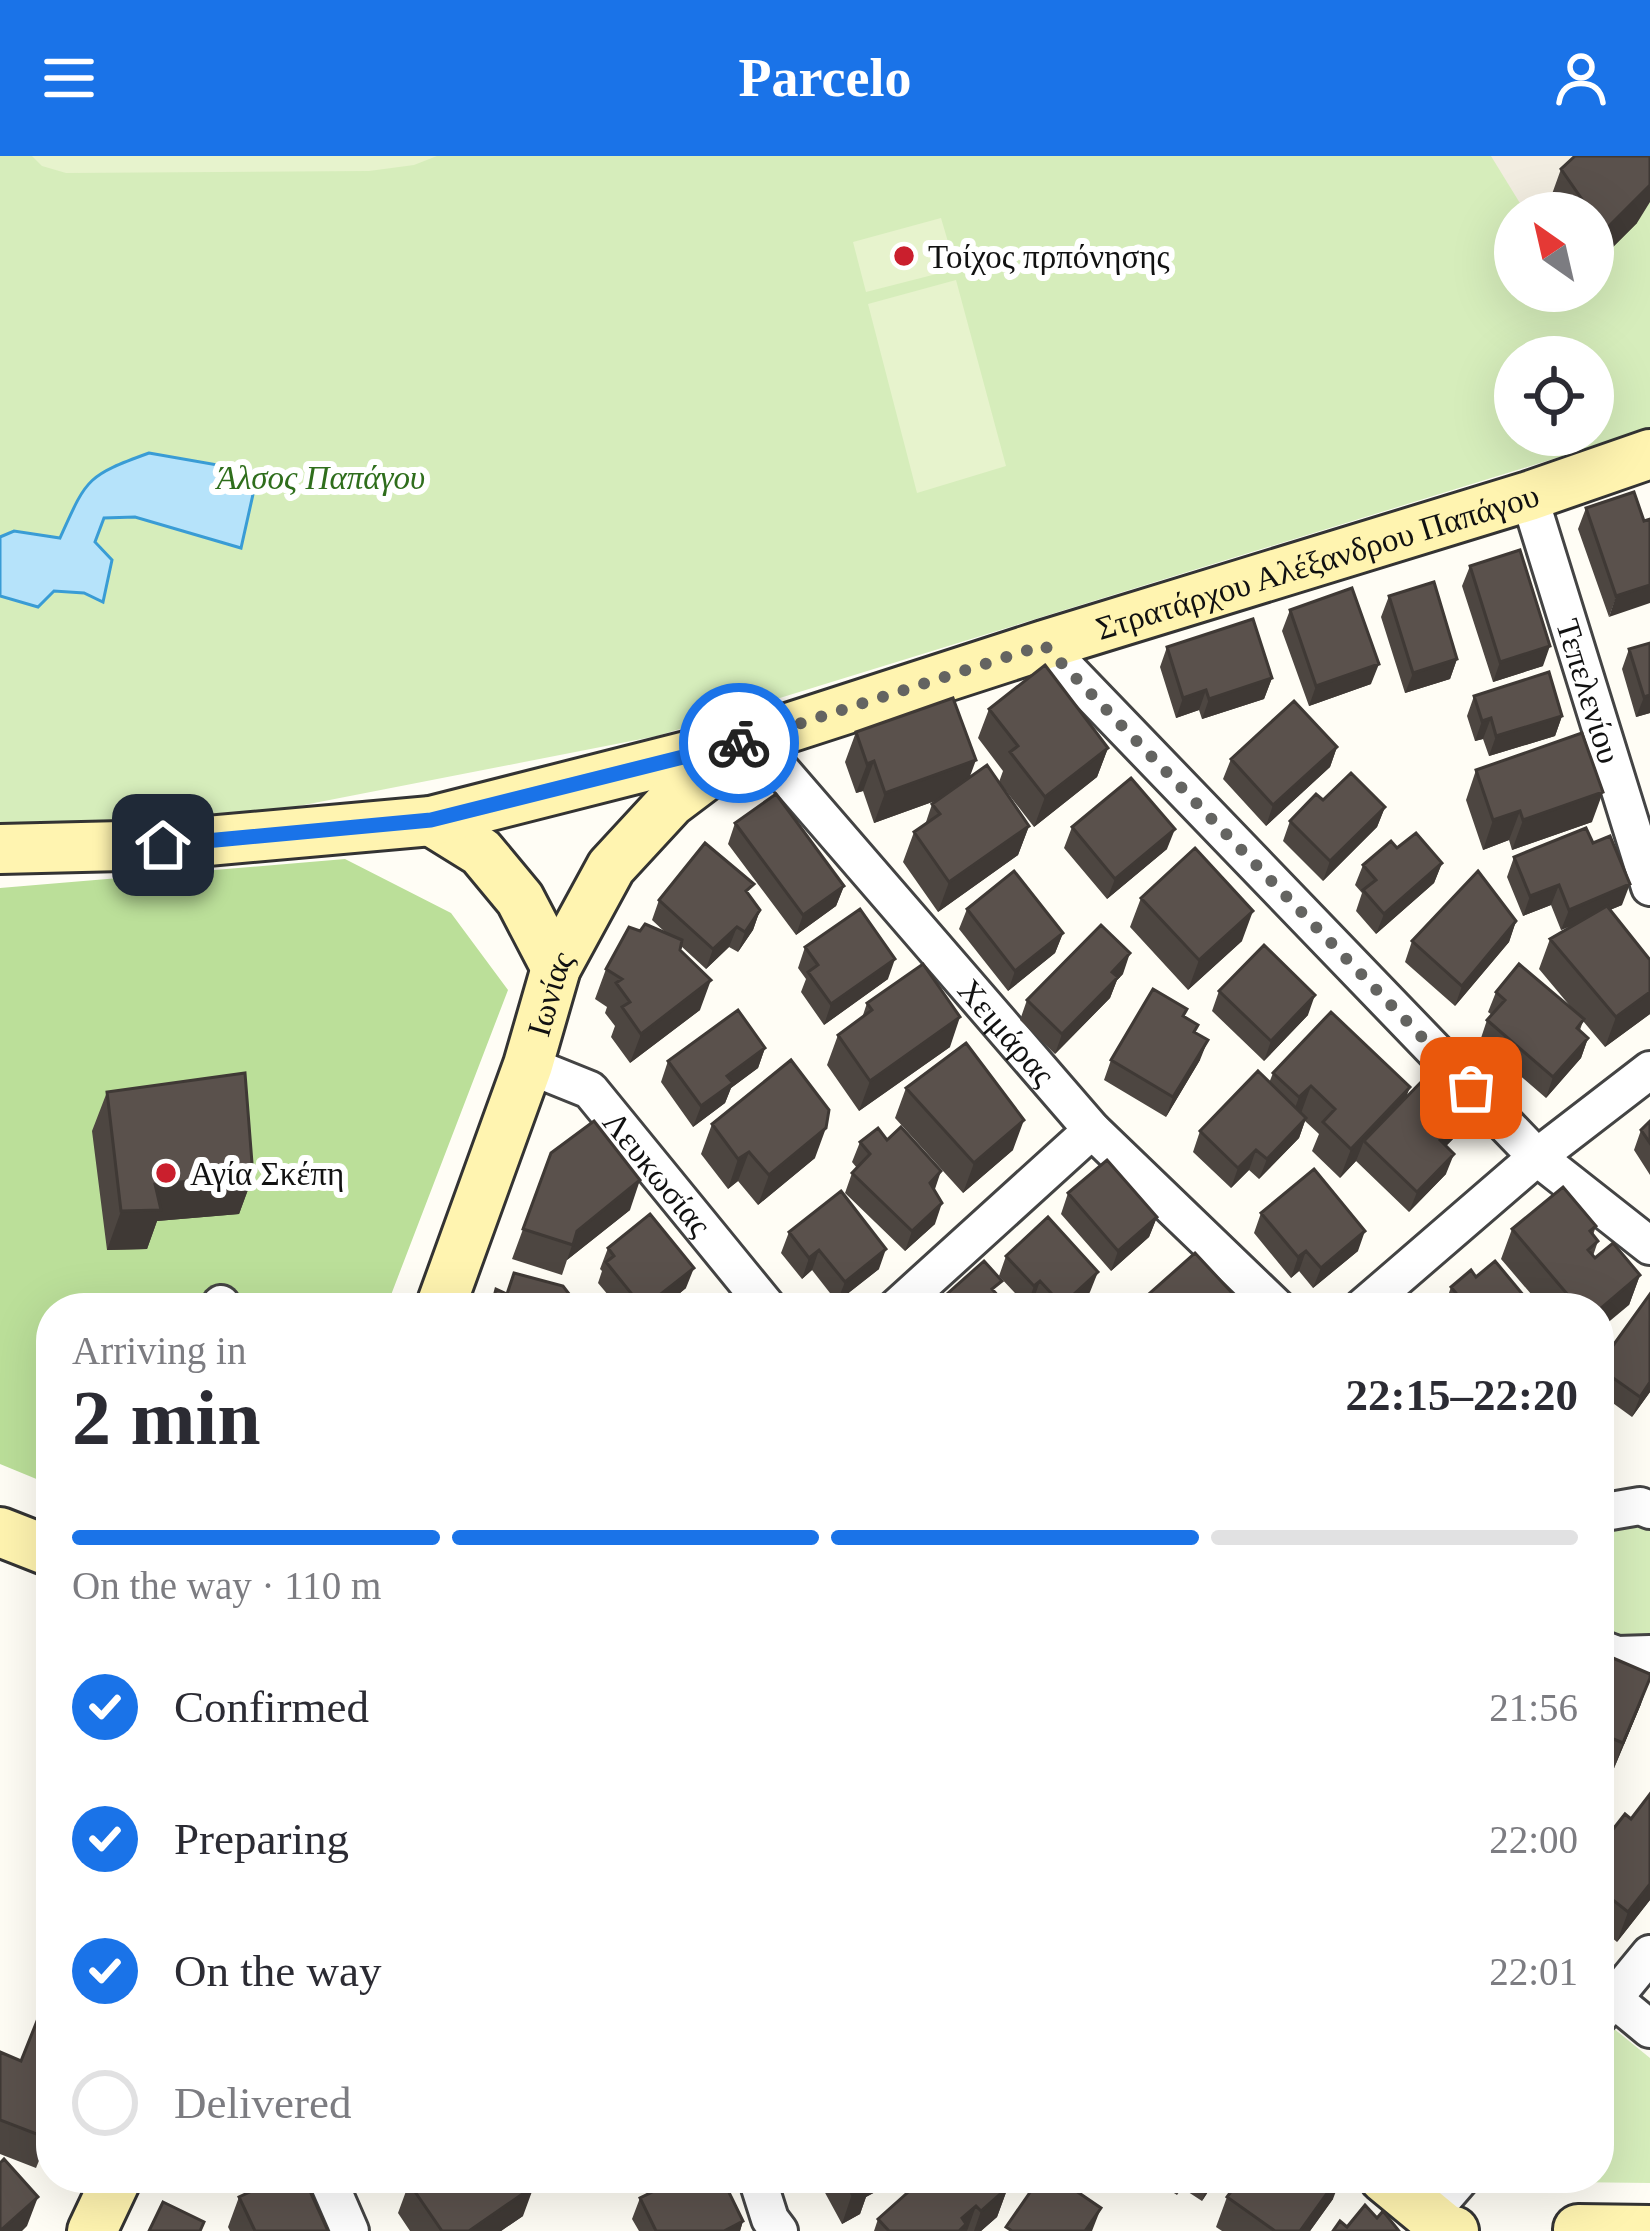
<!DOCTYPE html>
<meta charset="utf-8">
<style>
:root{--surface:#fff;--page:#f7f7f7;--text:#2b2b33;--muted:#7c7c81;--line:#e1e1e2;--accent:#1a73e8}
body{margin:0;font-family:Georgia,serif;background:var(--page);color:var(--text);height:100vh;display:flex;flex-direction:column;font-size:45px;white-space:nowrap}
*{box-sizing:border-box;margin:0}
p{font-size:39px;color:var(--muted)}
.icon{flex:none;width:66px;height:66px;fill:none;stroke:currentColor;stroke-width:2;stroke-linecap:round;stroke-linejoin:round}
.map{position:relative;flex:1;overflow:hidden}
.drawer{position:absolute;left:36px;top:1137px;width:1578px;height:900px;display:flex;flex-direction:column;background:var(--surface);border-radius:48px;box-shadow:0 12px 48px #0002}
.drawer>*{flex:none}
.needle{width:78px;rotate:326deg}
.buttons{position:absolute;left:1494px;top:36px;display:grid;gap:24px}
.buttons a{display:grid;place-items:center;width:120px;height:120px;border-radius:50%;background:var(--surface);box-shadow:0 12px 48px #0002;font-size:60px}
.pin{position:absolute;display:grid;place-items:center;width:102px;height:102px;color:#fff;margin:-51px;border-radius:24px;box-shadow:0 6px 18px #0006}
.courier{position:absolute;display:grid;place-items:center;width:120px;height:120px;margin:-60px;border:9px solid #1a73e8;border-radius:50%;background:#fff;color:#222;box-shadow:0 3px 15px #0007}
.head em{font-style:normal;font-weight:800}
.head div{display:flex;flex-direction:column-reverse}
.head{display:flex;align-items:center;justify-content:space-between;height:204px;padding:0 36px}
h1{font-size:78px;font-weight:800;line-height:90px}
.bar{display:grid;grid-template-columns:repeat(4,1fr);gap:18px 12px;align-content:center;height:144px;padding:0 36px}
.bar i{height:15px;border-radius:9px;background:var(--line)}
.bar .active{background:var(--accent)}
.bar p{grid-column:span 4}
ol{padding:0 36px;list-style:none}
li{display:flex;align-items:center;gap:36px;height:132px}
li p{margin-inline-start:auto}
li .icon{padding:12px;border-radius:50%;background:var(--accent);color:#fff;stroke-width:4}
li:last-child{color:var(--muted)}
li i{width:66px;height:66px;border:6px solid var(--line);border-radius:50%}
header{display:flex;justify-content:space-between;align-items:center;height:156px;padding:0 36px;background:var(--accent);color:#fff;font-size:54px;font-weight:800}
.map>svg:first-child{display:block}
</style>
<header><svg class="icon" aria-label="menu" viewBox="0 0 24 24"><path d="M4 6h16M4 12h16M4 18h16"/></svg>Parcelo<svg class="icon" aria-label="person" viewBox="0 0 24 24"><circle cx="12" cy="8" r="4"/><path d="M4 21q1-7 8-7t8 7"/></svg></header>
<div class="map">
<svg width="1650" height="2075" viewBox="0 0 1650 2075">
<rect width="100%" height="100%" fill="#fffdf5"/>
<!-- green -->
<path fill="#d6edbb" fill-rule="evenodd" d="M0,0h1650v273l-993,307 -414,81 -243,16zM1515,57h78v78h-78zM1515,201h78v78h-78z
M1625,1369l25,4v111l-23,-1 -28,-9v-98z
M1613,1872l37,30v125l-163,-2 112,-3v-134z"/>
<!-- forest -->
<path fill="#bbdf99" d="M345,703l106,54 57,77 -122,318h-335v177l-51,-21v-576z"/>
<!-- pitch -->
<path fill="#e7f3cd" d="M32,0h405l-23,9 -45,6 -303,2 -24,-7z
M941,62l15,51 -90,23 -13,-50z
M956,124l50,186 -89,27 -49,-189z"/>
<!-- plaza -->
<path fill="#f2ede1" d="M1491,0h94l-28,36 -31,21z"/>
<!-- water -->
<path fill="#b6e3fa" stroke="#399cd5" stroke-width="3" d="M149,297l109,19 -17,76 -106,-31 -31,1 -9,24 17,18 -9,42 -19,-9 -30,-2 -16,16 -38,-11v-59l14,-6 46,7c27,-60 26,-62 89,-85z"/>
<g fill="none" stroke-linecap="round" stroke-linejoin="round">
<defs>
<g id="street">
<path id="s1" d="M1529,340l121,391"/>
<path d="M1044,489l493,512 113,89"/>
<path id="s2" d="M754,583l338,391 185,178"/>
<path id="s3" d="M528,909l62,25 178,218"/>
<path d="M221,1148l2,4"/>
<path d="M896,1152l196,-178"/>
<path d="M1362,1152l175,-151 113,-87"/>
<path d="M1599,1357l41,-7 10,4"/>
<path d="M1599,1492l18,7 33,-1"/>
<path d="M1599,1831l51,42"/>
<path d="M1599,1860l51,-62"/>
<path d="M327,2022l23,53"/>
<path d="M757,2022l13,41 9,12"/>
<path d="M1429,2059l32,-37"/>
</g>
<g id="secondary">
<path d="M431,665l50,31 39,47 36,69"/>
<path id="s4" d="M0,693l163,-4 268,-24 323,-82 290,-94 485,-149 121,-42"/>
<path id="s5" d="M440,1152l88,-243 28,-97 55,-101 60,-65 65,-49"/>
<path d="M0,1376l51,20"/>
<path d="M1384,2022l63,52 7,1"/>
<path d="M1578,2073l72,1"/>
<path d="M92,2075l25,-53"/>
</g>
</defs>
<!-- street casing -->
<use href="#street" stroke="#444" stroke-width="42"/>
<!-- secondary casing -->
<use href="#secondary" stroke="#333" stroke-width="54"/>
<!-- street -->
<use href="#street" stroke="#fff" stroke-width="36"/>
<!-- secondary -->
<use href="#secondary" stroke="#fff4b0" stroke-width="48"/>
</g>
<!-- wall -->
<path fill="#4d4641" d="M1561,13l76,54 -44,44v-54h-43l-3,-5z
M1586,352l58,13 -35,96 -31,-88z
M1470,410l73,100 -50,16 -31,-96z
M1389,440l68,63 -7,20 -45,14 -24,-76z
M1290,454l81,74 -62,22 -27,-75z
M1650,487v70l-14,4 -14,-48 7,-20z
M1167,491l105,31 -8,21 -62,20 -3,-9 -23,8 -16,-51z
M1474,540l88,20 -7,20 -66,20 -6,-17 -8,2 -8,-25z
M989,553l119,39 -11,29 -63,50 -35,-45 4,-11 -25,-33z
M856,576l114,46 59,48 -11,29 -80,57 -35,-50 11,-30 11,-7 7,-21 6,-4 -64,23 -11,-32 -7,2 -11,-31z
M1337,591l-7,20 -64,59 -43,-47 8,-20z
M1476,614l116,52 -80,28 -3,-10 -26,10 -17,-50z
M1323,644l62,7 -8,20 -54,54 -40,-40 7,-20z
M735,667l109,63 -8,20 -40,29 -68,-91z
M1072,671l95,22 -60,50 -43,-51z
M1397,692l45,15 -8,20 -58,51 -20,-23 6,-18 -7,-8 8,-20z
M1514,701l108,48 -12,5 40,50v54l-45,33 -22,-26 -3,9 8,8 -7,20 -35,40 -66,-57 7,-21 5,-5 -4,-3 8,-20 79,20 -36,-43 11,-30 27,-16 -16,7 -10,-25 -28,11 -16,-39z
M750,740l10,14 -7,20 -15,22 -9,-5 -23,22 -25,-23 -1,4 20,60 -70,53 -19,-26 4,-11 -10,-13 2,-6 -12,-8 11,-30 34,-38 26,2 -14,-13 7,-20z
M1141,742l101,43 -54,49 -58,-63z
M967,753l96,24 -8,20 -47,38 -49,-62z
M1516,765l-7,21 -54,64 -50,-44 7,-21z
M805,791l83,32 -64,46 -23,-33 5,-13 -8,-11z
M1123,818l-6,6 -7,18 -55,56 -35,-34 7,-20z
M1219,835l89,24 -44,46 -52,-50z
M867,847l83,44 -91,64 -32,-46 11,-30 24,-17z
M1184,860l14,9 -3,7 5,28 -34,57 -62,-37 7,-20z
M765,892l-7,20 -27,20 -6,15 -32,24 -32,-45 7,-21z
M1273,917l133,24 47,42 -7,7v28l-37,38 -53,-51 -16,17 -28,-27 7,-17 -14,-13 -6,17 -40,41 -10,-9 -18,18 -38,-36 7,-21 69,-48z
M906,932l107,62 -50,43 -68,-75z
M107,936l146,84 -14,38 -82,7 -10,28 -40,1 -15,-119z
M1650,965v54l-16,-25 7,-20z
M712,968l103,34 -57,47 -20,-24 -10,8 -27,-35z
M887,984l47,51 1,33 -30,27 -60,-58 7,-20 5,-5 -5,-6 8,-20z
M551,997l79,57 -63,50 -5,15 -50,-16z
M1068,1037l89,24 -8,20 -38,34 -50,-57z
M1261,1057l97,38 -45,37 -14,-17 -8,7 -37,-45z
M1596,1070l-3,9 5,6 -5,15 2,2 45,17 -11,30 -30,3h-56l-42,-49 11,-30z
M789,1076l90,37 -42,33 -25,-32 -10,9 -21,-26z
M608,1092l78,40 -24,20h-43l-21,-25 4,-12 -2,-2z
M1006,1100l84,36 -14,14 2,2h-39l-6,-7 -6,5 -28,-30z
M1476,1121l58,31h-114l25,-4 6,-17z
M1149,1138l97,14h-106l5,-4z
M1650,1138v98l-18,25 -33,-24v-28z
M1599,1496l42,52 -29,69 -13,-6z
M1599,1691l51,53 -33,42 -18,-15z
M0,1896l51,79 -15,37 -36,-14z
M817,2022h84l-35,19 -6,17 -18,10z
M1064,2022h19l-5,8z
M1151,2022h66l-15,23 -20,-13 -5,7z
M409,2027l114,33 -22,15h-91l-12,-18z
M1008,2031l-11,30 -16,14h-107l4,-12z
M239,2041l89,34h-98l-2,-4z
M1227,2041l106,2 -23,32h-88l-6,-4z
M640,2042l103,23 -3,10h-101l-7,-12z"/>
<!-- shaded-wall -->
<path fill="#3f3935" d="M1650,29v17l-13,21 -44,44 11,-36z
M1650,429v18l-41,14 7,-21z
M1550,490l-7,20 -50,16 7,-20z
M1457,503l-7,20 -45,14 8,-20z
M1379,508l-8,20 -62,22 7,-20z
M1272,522l-8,21 -62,20 7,-20z
M1206,534l-7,20 -23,8 7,-20z
M1650,539v18l-14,4 8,-20z
M1562,560l-7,20 -66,20 7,-20z
M1491,562l-8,21 -8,2 7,-20z
M1337,591l-7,20 -64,59 7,-21z
M1108,592l-11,29 -63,50 11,-30z
M976,604l-11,30 -91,33 11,-30z
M874,605l-11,30 -7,2 11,-29z
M1603,636l-11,30 -80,28 11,-30z
M1385,651l-8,20 -54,54 7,-20z
M1520,655l-11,29 -26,10 10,-30z
M1029,670l-11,29 -80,57 11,-30z
M1175,673l-8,20 -60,50 8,-20z
M1442,707l-8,20 -58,51 8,-20z
M1630,728l-8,21 -61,25 8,-20z
M1559,729l-8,20 -28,11 7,-20z
M844,730l-8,20 -40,29 7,-20z
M760,754l-7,20 -15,22 7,-20z
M1253,755l-11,30 -54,49 11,-30z
M1516,765l-7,21 -54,64 7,-20z
M737,771l-8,20 -23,22 7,-20z
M1063,777l-8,20 -47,38 7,-20z
M1130,797l-7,21 -6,6 -7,18 -55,56 7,-20 50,-62z
M895,803l-7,20 -64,46 7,-21z
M711,824l-11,30 -70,53 11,-29z
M1650,836v22l-45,33 11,-30z
M1315,839l-7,20 -44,46 7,-20z
M960,861l-10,30 -91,64 11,-30z
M1588,882l-7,20 -35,40 7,-21z
M1208,884l-8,20 -34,57 7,-20z
M765,892l-7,20 -27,20 -6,15 -32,24 8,-21 26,-30z
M1311,930l-11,30 -12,11 11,-30z
M1410,931l-11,30 -35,24 -8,20 -16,17 11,-29z
M1306,962l-7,20 -40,41 8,-20z
M1461,962l-8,21 -21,21 8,-20z
M1024,964l-11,30 -50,43 11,-30z
M826,972l-11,30 -57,47 11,-30z
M1256,994l-7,20 -18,18 7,-20z
M749,996l-11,29 -10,8 10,-30z
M1454,998l-8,20 -37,38 8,-20z
M941,1015l-7,21 -4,-9z
M253,1020l-14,38 -82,7 -10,28 -40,1 14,-39 34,-27z
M640,1024l-10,30 -63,50 10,-29z
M942,1047l-7,21 -30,27 7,-20z
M1157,1061l-8,20 -38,34 7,-20z
M1365,1075l-7,20 -45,37 8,-20z
M886,1093l-7,20 -42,33 8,-20z
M819,1094l-7,20 -10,9 7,-21z
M1306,1095l-7,20 -8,7 7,-21z
M694,1112l-8,20 -24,20h-17z
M1098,1116l-8,20 -17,16h-12z
M1640,1119l-11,30 -30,25v-20z
M1040,1125l-7,20 -6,5 7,-20z
M1650,1226v10l-18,25 8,-20z
M1608,1283l-8,20 -1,1v-13z
M1650,1522l-9,26 -29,69 11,-30z
M1650,1728v16l-33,42 11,-30z
M864,2022h37l-35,19 -6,17 -18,10 10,-30z
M1211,2022h6l-15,23 7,-20z
M1338,2022h3l-8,21 -23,32h-10z
M534,2030l-11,30 -22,15h-32z
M1008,2031l-11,30 -16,14h-7l7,-20z
M38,2041l-11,29 -5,5h-22z
M976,2050l-9,25h-10l5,-13z
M1101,2052l-9,23h-7z
M743,2065l-3,10h-16z"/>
<!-- building -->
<path fill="#5a514c" stroke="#3f3935" stroke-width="3" d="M1575,0h75v29l-46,46 -43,-62z
M1634,336l10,29 6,-2v66l-34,11 -30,-88z
M1520,394l30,96 -50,16 -30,-96z
M1434,426l23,77 -44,14 -24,-77z
M1352,432l27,76 -63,22 -26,-76z
M1253,463l19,59 -63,21 -3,-9 -23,8 -16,-51z
M1650,487v52l-6,2 -15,-48z
M1045,509l63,83 -63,49 -35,-45 8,-6 -29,-37z
M1549,516l13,44 -66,20 -5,-18 -9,3 -8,-25z
M953,542l23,62 -91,33 -11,-32 -7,3 -11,-32z
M1294,545l43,46 -64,58 -42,-46z
M1582,577l21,59 -80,28 -3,-9 -27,9 -17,-50z
M987,609l42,61 -80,56 -35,-50 26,-18 -8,-10z
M1351,617l34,34 -55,54 -40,-40 26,-27 7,6z
M1131,622l44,51 -60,50 -43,-52z
M776,638l68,92 -41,29 -68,-92z
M1586,672l7,15 17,-7 20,48 -61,26 -10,-25 -29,11 -16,-39z
M1416,677l26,30 -58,51 -21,-24 13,-10 -13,-15 28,-24 6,7z
M705,687l49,41 -8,7 14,19 -15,22 -8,-5 -24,22 -54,-49z
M1195,692l58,63 -54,49 -58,-62z
M1014,715l49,62 -48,38 -48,-62z
M1478,715l38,50 -54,65 -50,-45z
M1607,750l43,54v32l-34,25 -66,-78z
M860,753l35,50 -64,45 -23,-32 10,-7 -13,-18z
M645,768l37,16 -2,10 31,30 -70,54 -19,-27 8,-5 -14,-19 6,-4 -16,-10 23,-42 11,4z
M1101,769l29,28 -18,19 6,5 -56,57 -35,-34z
M1264,789l51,50 -44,46 -52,-50z
M923,808l37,53 -90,64 -32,-46 34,-25 -5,-7z
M1519,808l65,55 -7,9 11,10 -35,39 -66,-57 18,-20 -9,-8z
M1153,833l34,20 -4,7 15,9 -4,7 14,8 -35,57 -62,-37z
M738,854l27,38 -38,28 6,7 -32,23 -33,-45z
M1331,856l79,75 -59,62 -28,-27 12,-13 -24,-23 -12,11 -26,-24z
M966,887l58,77 -50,43 -68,-75z
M791,904l38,50 -3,18 -57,47 -20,-23 -11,7 -26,-35z
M1258,915l48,47 -39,41 -11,-9 -18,18 -38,-37z
M245,917l8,103 -98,8 6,26 -40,1 -14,-119z
M1422,925l39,37 -21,22 14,14 -37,38 -53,-51z
M594,965l46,59 -63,51 -4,14 -50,-16 28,-76z
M1650,965v22l-9,-13z
M901,971l40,44 -11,12 12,20 -30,28 -60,-58 18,-19 -10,-12 18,-14 9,12z
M1107,1004l50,57 -39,34 -50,-58z
M1314,1013l51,62 -44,37 -15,-17 -8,6 -37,-44z
M1563,1031l33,39 -6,5 8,10 -10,9 7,8 18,-15 27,32 -41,35v-2h-20l-67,-79z
M841,1035l45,58 -41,33 -26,-32 -10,8 -20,-26z
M650,1058l44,54 -51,40 -37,-46 8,-6 -6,-8z
M1048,1061l50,55 -36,33 -22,-24 -6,5 -28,-30z
M1195,1097l51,55h-85l-12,-14z
M984,1105l18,20 -10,8 17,19h-65l-6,-6z
M1495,1105l39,47h-66l-17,-21 20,-17 5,7z
M514,1117l49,13 17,22h-89l5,-19 11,5z
M1650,1138v88l-10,15 -41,-29v-3z
M1438,1139l10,13h-28z
M1599,1273l9,10 -9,8z
M1599,1496l51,22v4l-27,65 -24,-10z
M1650,1638v90l-22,28 -29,-23v-8l5,-6 -5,-4v-24l26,-33 6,5z
M51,1830v142l-4,10 -47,-18v-68l21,9z
M4,2003l34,38 -38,34v-68z
M280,2022h24l24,53h-73l-16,-34z
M417,2022h111l6,8 -65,45h-27l-33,-48z
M681,2022h41l21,43 -19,10h-68l-16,-33z
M844,2022h23l4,6 -19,10z
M924,2022h75l9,9 -27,24 -5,-5 -14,12 4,6 -7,7h-70l-11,-12z
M1040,2022h17l44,30 -16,23h-73l-6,-4z
M1241,2022h97l-38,53h-25l-48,-34z
M163,2046l41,20 -4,9h-51z
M1365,2049l12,13 6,-7 16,20h-66l7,-10 7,6z"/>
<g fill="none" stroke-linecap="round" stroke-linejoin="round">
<!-- done -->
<path stroke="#646461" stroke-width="12" stroke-dasharray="0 21.6" d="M739,587l305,-98 427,443"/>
<!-- route -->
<path stroke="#1a73e8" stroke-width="15" d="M163,689l268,-25 308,-77"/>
</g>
<!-- markers -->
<g fill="#ca1f2d" stroke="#fff" stroke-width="4.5">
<circle cx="904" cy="100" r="12"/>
<circle cx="166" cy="1017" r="12"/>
</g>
<g text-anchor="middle" stroke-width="12" stroke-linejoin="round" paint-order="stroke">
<!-- poi labels -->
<g font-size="33" fill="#111" stroke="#fff" text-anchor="start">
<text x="928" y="112">Τοίχος πρπόνησης</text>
<text x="190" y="1029">Αγία Σκέπη</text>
</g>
<!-- park labels -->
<g font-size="33" font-style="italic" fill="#2f6e1c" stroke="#fff">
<text x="321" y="333">Άλσος Παπάγου</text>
</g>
<!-- street labels -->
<g font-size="33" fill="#111" stroke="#fff">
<text dy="12" stroke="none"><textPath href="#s4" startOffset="1356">Στρατάρχου Αλέξανδρου Παπάγου</textPath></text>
<text dy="12" stroke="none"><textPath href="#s1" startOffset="204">Τεπελενίου</textPath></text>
<text dy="12" stroke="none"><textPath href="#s5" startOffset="333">Ιωνίας</textPath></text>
<text dy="12" stroke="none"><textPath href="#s2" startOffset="387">Χειμάρας</textPath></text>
<text dy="12" stroke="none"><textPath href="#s3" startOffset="174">Λευκωσίας</textPath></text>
</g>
</g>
</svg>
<div class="buttons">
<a><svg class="needle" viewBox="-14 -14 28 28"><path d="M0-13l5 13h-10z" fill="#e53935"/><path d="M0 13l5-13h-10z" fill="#7c7c81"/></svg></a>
<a><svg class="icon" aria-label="locate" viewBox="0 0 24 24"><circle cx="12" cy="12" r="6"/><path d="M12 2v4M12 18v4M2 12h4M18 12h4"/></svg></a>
</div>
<div class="pin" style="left:1471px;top:932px;background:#ea580c"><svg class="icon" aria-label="bag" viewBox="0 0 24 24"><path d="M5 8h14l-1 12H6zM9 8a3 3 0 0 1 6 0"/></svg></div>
<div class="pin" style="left:163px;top:689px;background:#1f2937"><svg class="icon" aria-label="home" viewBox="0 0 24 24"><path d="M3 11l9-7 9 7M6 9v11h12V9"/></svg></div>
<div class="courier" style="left:739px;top:587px"><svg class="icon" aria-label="bike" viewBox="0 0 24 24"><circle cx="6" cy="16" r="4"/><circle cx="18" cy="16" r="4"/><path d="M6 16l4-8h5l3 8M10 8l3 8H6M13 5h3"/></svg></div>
<section class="drawer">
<div class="head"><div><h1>2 min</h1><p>Arriving in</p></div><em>22:15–22:20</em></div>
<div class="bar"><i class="active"></i><i class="active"></i><i class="active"></i><i></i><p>On the way · 110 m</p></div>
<ol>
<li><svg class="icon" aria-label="check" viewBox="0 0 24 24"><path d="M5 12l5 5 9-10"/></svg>Confirmed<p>21:56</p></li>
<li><svg class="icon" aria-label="check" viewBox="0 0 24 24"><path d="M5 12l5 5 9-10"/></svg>Preparing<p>22:00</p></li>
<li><svg class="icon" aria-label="check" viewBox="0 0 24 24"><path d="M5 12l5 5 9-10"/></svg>On the way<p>22:01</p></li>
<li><i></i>Delivered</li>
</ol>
</section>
</div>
